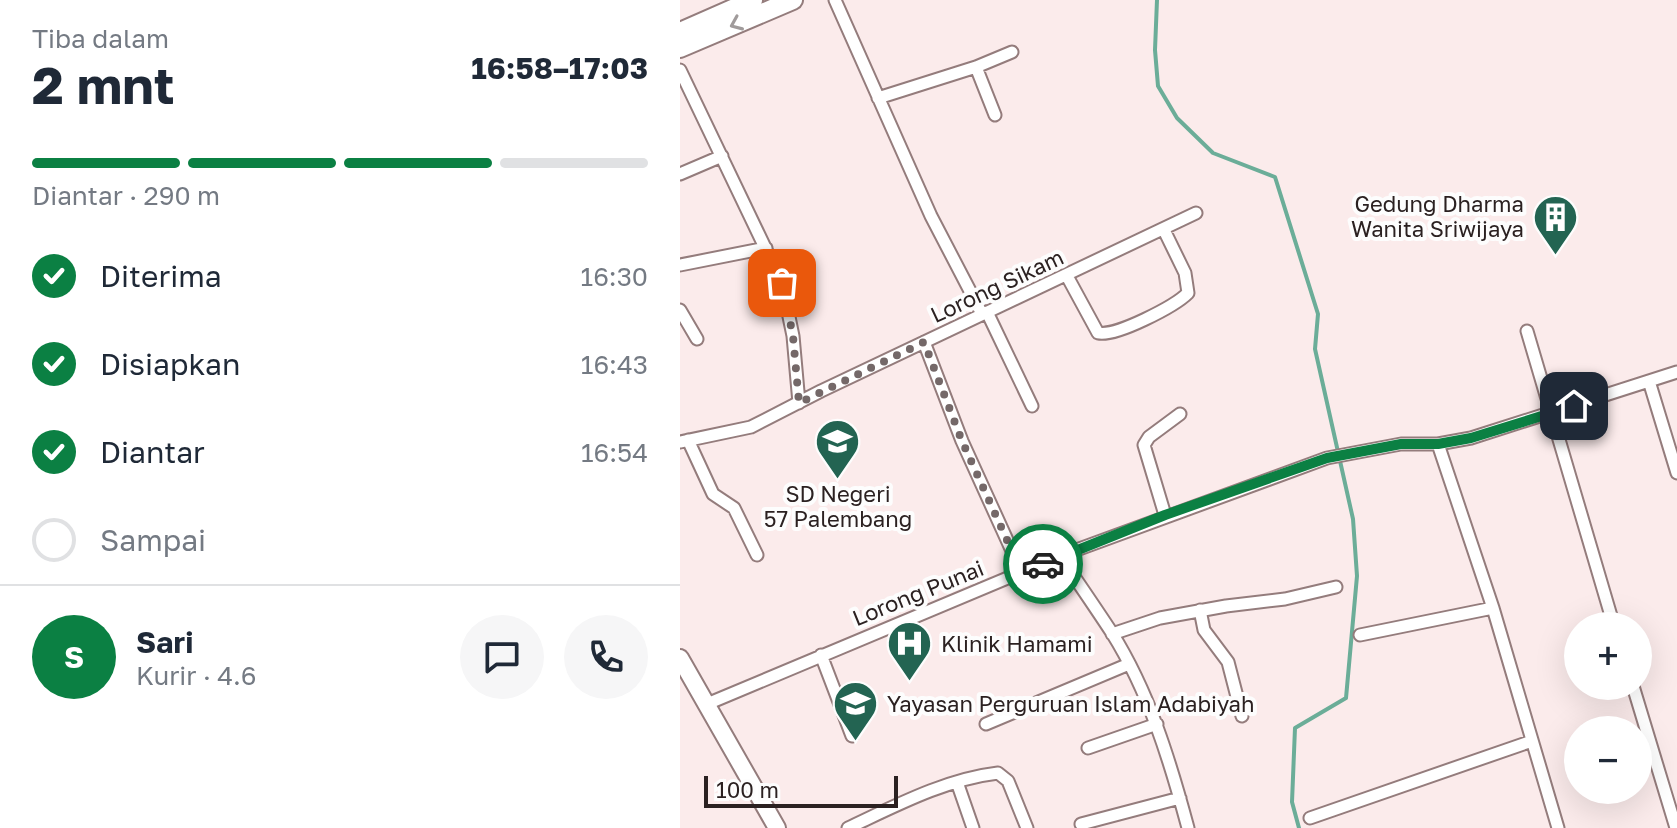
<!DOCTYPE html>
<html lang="id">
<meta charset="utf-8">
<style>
:root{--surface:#fff;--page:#f6f6f7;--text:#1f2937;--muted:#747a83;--line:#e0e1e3;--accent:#0b8043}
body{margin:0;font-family:"Golos Text",sans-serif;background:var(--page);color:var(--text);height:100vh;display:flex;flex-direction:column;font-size:30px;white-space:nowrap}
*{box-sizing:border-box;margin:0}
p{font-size:26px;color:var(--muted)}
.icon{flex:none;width:44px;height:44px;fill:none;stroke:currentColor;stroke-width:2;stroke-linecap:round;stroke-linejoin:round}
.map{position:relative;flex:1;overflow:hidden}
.sheet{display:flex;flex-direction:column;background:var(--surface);width:680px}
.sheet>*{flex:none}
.tools{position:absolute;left:884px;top:612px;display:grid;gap:16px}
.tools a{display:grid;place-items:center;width:88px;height:88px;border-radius:50%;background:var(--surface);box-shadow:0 8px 32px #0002;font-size:40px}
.scale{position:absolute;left:24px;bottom:20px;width:194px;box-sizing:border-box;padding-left:8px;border:4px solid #2b2121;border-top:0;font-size:22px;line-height:28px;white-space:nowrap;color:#2b2121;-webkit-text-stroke:6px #fdfdfd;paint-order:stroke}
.pin{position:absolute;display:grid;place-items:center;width:68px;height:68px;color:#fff;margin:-34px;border-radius:16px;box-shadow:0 4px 12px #0006}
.courier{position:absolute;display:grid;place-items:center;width:80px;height:80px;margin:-40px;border:6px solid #0b8043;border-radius:50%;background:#fff;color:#222;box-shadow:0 2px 10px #0007}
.summary em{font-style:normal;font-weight:700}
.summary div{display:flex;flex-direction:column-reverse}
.summary{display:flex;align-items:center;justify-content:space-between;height:136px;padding:0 32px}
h1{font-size:52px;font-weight:700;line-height:60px}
.bar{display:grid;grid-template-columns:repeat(4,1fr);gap:12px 8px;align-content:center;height:96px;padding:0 32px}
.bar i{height:10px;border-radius:6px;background:var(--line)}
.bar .current{background:var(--accent)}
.bar p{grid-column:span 4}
.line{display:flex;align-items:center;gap:20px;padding:0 32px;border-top:2px solid var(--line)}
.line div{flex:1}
.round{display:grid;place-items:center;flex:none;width:84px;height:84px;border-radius:42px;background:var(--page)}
ol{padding:0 32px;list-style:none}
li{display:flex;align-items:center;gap:24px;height:88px}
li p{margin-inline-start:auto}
li .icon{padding:8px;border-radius:50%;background:var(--accent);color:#fff;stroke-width:4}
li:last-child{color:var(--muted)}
li i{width:44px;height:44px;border:4px solid var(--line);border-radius:50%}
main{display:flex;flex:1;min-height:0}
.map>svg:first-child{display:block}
</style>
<main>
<section class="sheet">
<div class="summary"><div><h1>2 mnt</h1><p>Tiba dalam</p></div><em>16:58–17:03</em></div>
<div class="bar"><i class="current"></i><i class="current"></i><i class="current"></i><i></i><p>Diantar · 290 m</p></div>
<ol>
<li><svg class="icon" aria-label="check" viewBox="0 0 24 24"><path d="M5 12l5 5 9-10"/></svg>Diterima<p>16:30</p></li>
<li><svg class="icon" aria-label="check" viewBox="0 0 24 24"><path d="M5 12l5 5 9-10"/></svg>Disiapkan<p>16:43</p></li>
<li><svg class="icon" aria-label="check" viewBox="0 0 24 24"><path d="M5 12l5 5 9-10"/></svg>Diantar<p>16:54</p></li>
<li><i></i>Sampai</li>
</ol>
<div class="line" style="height:144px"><b class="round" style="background:var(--accent);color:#fff">S</b><div><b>Sari</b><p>Kurir · 4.6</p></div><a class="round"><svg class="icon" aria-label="chat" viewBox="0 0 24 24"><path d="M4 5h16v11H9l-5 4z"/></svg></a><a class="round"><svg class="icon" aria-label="phone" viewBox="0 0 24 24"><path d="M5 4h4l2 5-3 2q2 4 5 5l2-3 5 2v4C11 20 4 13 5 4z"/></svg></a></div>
</section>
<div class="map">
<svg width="997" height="828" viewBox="0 0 997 828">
<rect width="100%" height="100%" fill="#fbebeb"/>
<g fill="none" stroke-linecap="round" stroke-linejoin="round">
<!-- stream -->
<path stroke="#6bad98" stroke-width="4" d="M477,0l-2,50 3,36 19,32 36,35 62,24 43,137 -3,35 38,170 4,57 -11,122 -51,30 -3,74 7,26"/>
<defs>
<path id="minor" d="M155,0l96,216 51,98
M296,67l19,48
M0,70l102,213 11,53 6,67
M198,98l98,-31 36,-15
M0,174l42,-18
M0,265l86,-17
M387,276l31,57c18,4 77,-27 90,-40l-3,-20 -21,-43
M0,310l17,29
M307,312l45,94
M847,331l87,295
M244,342l38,99 60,132
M969,381l28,92
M8,440l25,54 21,14 23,47
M0,442l71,-15 70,-36 375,-178
M758,444l55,164 65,220
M485,515l-21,-70 5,-8 31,-23
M380,556c17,25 35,51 52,77 37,59 58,128 76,195
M520,610l4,20 24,32 14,54
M432,634l48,-16 66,-12 59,-7 51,-12
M680,635l133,-27
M141,655l31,81
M953,686l43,142
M27,704l353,-148 267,-98 74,-14h37l33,-6 206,-66
M306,724l143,-60
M408,748l69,-24
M277,782l16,46
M630,818l222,-77
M401,824l99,-26
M168,828c47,-22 98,-49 150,-55l10,8 19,47"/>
<path id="secondary" d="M0,658l97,170"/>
<path id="trunk" d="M0,32l73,-32
M0,48l113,-48"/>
</defs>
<!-- minor casing -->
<use href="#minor" stroke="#947c7c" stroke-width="15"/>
<!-- secondary casing -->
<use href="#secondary" stroke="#947c7c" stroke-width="20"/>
<!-- trunk casing -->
<use href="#trunk" stroke="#947c7c" stroke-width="22"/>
<!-- minor -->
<use href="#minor" stroke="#fff" stroke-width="11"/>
<!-- secondary -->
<use href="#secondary" stroke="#fff" stroke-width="16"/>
<!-- trunk -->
<use href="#trunk" stroke="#fff" stroke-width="18"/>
</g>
<!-- one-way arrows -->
<defs><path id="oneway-chevron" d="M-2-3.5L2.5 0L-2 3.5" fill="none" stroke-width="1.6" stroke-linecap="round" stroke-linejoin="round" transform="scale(2)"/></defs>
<use stroke="#a09b9b" href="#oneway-chevron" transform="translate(56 24) rotate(157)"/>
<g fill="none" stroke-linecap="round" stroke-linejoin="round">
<!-- done -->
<path stroke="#746868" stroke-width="8" stroke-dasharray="0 14.4" d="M102,283l11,53 6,67 125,-61 38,99 60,132 21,-9"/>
<!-- route -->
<path stroke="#0b8043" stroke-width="10" d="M363,564l122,-49 162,-57 74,-14h37l33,-6 103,-32"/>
</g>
<!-- icons -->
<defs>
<symbol id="building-pin" viewBox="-11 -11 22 30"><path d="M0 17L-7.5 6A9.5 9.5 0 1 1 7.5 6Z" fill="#236452" stroke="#fdfdfd"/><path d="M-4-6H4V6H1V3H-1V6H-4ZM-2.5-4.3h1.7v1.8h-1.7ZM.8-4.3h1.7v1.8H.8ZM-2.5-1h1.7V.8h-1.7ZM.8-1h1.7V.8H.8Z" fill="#fff"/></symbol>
<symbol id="school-pin" viewBox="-11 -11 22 30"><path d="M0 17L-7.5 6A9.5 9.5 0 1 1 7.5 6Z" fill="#236452" stroke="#fdfdfd"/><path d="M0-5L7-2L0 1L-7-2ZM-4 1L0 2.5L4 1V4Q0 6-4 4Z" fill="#fff"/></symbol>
<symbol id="hospital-pin" viewBox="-11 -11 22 30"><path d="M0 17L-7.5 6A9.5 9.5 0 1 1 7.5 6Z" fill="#236452" stroke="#fdfdfd"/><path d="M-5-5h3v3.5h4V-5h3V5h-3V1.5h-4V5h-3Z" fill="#fff"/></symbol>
</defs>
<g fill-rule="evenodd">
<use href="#building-pin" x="850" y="192" width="51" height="69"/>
<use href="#school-pin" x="132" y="416" width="51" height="69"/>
<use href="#hospital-pin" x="204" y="618" width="51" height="69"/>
<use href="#school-pin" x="150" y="678" width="51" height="69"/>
</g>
<g text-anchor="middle" stroke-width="8" stroke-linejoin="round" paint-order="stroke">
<!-- poi labels -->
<g font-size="22" fill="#2b2121" stroke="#fdfdfd" text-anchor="start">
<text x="844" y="212" text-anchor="end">Gedung Dharma<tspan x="844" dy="25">Wanita Sriwijaya</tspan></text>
<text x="158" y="502" text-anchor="middle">SD Negeri<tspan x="158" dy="25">57 Palembang</tspan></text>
<text x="261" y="652">Klinik Hamami</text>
<text x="207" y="712">Yayasan Perguruan Islam Adabiyah</text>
</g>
<!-- street labels -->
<g font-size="22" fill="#2b2121" stroke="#fdfdfd">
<text transform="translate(317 286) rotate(-25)" y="8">Lorong Sikam</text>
<text transform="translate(238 593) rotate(-22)" y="8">Lorong Punai</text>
</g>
</g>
</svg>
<div class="tools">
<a>+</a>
<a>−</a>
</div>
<div class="scale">100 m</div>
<div class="pin" style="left:102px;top:283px;background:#ea580c"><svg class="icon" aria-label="bag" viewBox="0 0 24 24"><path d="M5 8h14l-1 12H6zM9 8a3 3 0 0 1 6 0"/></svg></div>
<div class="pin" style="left:894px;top:406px;background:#1f2937"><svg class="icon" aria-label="home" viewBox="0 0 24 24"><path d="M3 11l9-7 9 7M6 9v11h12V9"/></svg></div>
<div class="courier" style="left:363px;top:564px"><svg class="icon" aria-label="car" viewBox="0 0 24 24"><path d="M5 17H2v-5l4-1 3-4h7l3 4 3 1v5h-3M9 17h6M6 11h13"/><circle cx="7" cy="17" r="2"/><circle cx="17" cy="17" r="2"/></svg></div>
</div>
</main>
